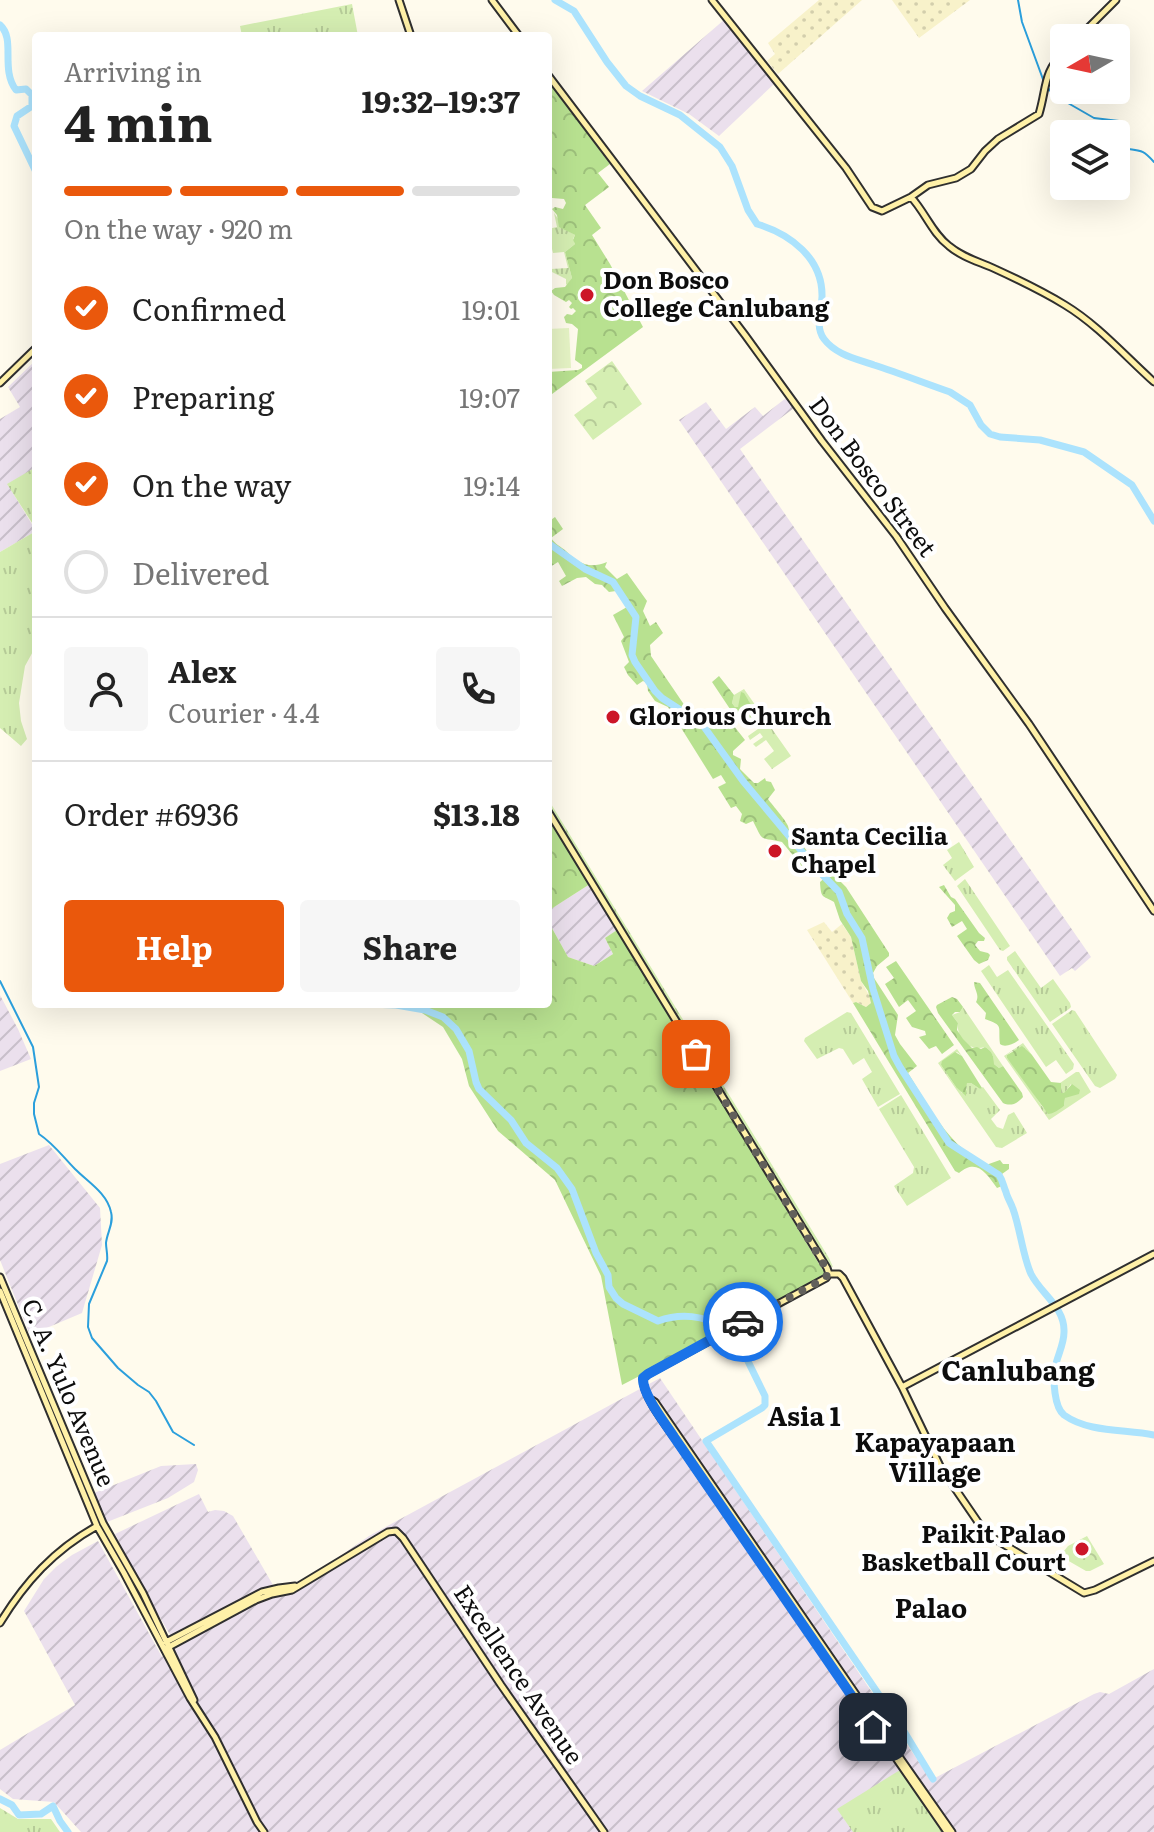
<!DOCTYPE html>
<meta charset="utf-8">
<style>
:root{--surface:#fff;--page:#f6f6f6;--text:#222;--muted:#767676;--line:#e0e0e0;--accent:#ea580c}
body{margin:0;font-family:Literata,serif;background:var(--page);color:var(--text);height:100vh;display:flex;flex-direction:column;font-size:30px;white-space:nowrap}
*{box-sizing:border-box;margin:0}
p{font-size:26px;color:var(--muted)}
.icon{flex:none;width:44px;height:44px;fill:none;stroke:currentColor;stroke-width:2;stroke-linecap:round;stroke-linejoin:round}
.map{position:relative;flex:1;overflow:hidden}
.details{position:absolute;left:32px;top:32px;width:520px;height:976px;display:flex;flex-direction:column;background:var(--surface);border-radius:8px;box-shadow:0 8px 32px #0002}
.details>*{flex:none}
.needle{width:52px;rotate:261deg}
.tools{position:absolute;left:1050px;top:24px;display:grid;gap:16px}
.tools a{display:grid;place-items:center;width:80px;height:80px;border-radius:8px;background:var(--surface);box-shadow:0 8px 32px #0002;font-size:40px}
.pin{position:absolute;display:grid;place-items:center;width:68px;height:68px;color:#fff;margin:-34px;border-radius:16px;box-shadow:0 4px 12px #0006}
.courier{position:absolute;display:grid;place-items:center;width:80px;height:80px;margin:-40px;border:6px solid #1a73e8;border-radius:50%;background:#fff;color:#222;box-shadow:0 2px 10px #0007}
.head em{font-style:normal;font-weight:700}
.head div{display:flex;flex-direction:column-reverse}
.head{display:flex;align-items:center;justify-content:space-between;height:136px;padding:0 32px}
h1{font-size:52px;font-weight:700;line-height:60px}
.bar{display:grid;grid-template-columns:repeat(4,1fr);gap:12px 8px;align-content:center;height:96px;padding:0 32px}
.bar i{height:10px;border-radius:6px;background:var(--line)}
.bar .on{background:var(--accent)}
.bar p{grid-column:span 4}
.line{display:flex;align-items:center;gap:20px;padding:0 32px;border-top:2px solid var(--line)}
.line div{flex:1}
.round{display:grid;place-items:center;flex:none;width:84px;height:84px;border-radius:8px;background:var(--page)}
ol{padding:0 32px;list-style:none}
li{display:flex;align-items:center;gap:24px;height:88px}
li p{margin-inline-start:auto}
li .icon{padding:8px;border-radius:50%;background:var(--accent);color:#fff;stroke-width:4}
li:last-child{color:var(--muted)}
li i{width:44px;height:44px;border:4px solid var(--line);border-radius:50%}
.action{display:flex;gap:16px;margin-top:auto;padding:16px 32px}
.action a{flex:1;height:92px;border-radius:8px;background:var(--accent);color:#fff;font-size:32px;font-weight:700;line-height:92px;text-align:center}
.action a+a{background:var(--page);color:var(--text)}
.map>svg:first-child{display:block}
</style>
<div class="map">
<svg width="1154" height="1832" viewBox="0 0 1154 1832">
<defs>
<pattern id="industrial-furrows" width="10" height="10" patternUnits="userSpaceOnUse" patternTransform="scale(2)"><rect width="10" height="10" fill="#ebe0ed"/><path d="M-1 1l2-2M0 10L10 0M9 11l2-2" fill="none" stroke="#c8bfca"/></pattern>
<pattern id="farmland-dots" width="8" height="8" patternUnits="userSpaceOnUse" patternTransform="scale(2)"><rect width="8" height="8" fill="#f8f2ca"/><path d="M2 2h.1M6 6h.1" fill="none" stroke="#d3ceac" stroke-width="1.8" stroke-linecap="round"/></pattern>
<pattern id="grass-tufts" width="24" height="20" patternUnits="userSpaceOnUse" patternTransform="scale(2)"><rect width="24" height="20" fill="#d5eeb2"/><path d="M3 7l-1-3M5 7V3M7 7l1-3M15 17l-1-3M17 17v-4M19 17l1-3" fill="none" stroke="#b6cb98"/></pattern>
<pattern id="forest-crowns" width="20" height="18" patternUnits="userSpaceOnUse" patternTransform="scale(2)"><rect width="20" height="18" fill="#b8e190"/><path d="M2 6a3 3 0 1 1 6 0M12 15a3 3 0 1 1 6 0" fill="none" stroke="#9dc07b"/></pattern>
<pattern id="park-crowns" width="20" height="18" patternUnits="userSpaceOnUse" patternTransform="scale(2)"><rect width="20" height="18" fill="#d5eeb2"/><path d="M2 6a3 3 0 1 1 6 0M12 15a3 3 0 1 1 6 0" fill="none" stroke="#b6cb98"/></pattern>
</defs>
<rect width="100%" height="100%" fill="#fffbed"/>
<!-- industrial -->
<path fill="url(#industrial-furrows)" d="M725,19l50,64 -56,53 -30,-22 -47,-23z
M36,360v107l-28,18 28,46 -36,21v-133l20,-12 -12,-20z
M786,398l8,10 -54,41 351,508 -16,14 -3,-3 -12,8 -381,-556 27,-18 20,27 29,-22 8,9z
M590,884l27,46 -12,8 8,16 -19,12 -26,-9 -20,-36 3,-12z
M0,995l18,34 13,30 -31,12z
M49,1145l51,63 2,37 -20,68 -52,22 -30,-75v-96z
M660,1378l271,402 163,-86 6,-2 9,2 45,-25v163h-1073l-27,-30 -41,-3 -13,-10v-39l75,-45 -51,-94 20,-32 12,-12 16,-12 26,-14 64,116 11,-17 -26,-45 -32,-61 84,-40 9,18 7,-2 9,1 9,5 40,69 18,2 19,-10 59,-41z
M196,1464l2,6 -4,12 -26,16 -61,24 -13,-29 67,-27z"/>
<!-- farmland -->
<path fill="url(#farmland-dots)" d="M819,0h43l-84,74 -11,-13 8,-7 -7,-11z
M892,0h78l-51,38z
M824,922l8,10 10,-8 9,13 10,44 10,18v4l-5,4 -10,-5 -3,1 -46,-73z"/>
<!-- grass -->
<path fill="url(#grass-tufts)" d="M352,4l6,32h-116l-2,-10z
M554,213l12,17 9,5 -2,4 2,5 -10,8 7,26 -4,8 -2,-2v-5l-18,-9v-13l3,12 17,-1 -4,-16 -11,1 -1,-4h-4l2,-11 -2,-1v-8l9,-2z
M36,467v62l-29,-45z
M36,531v115l-11,20 -6,37 2,18 6,18 -6,7 -21,-18v-176z
M744,689l47,67 -19,13 -8,-10 10,-8 -8,-11 -10,7 -3,-3 10,-7 -3,-4 -10,7 -2,-4 10,-7 -8,-12 1,-11 -3,-6 -8,4 -2,3h-3l-3,-4 2,-8z
M548,799l281,459 4,9 -4,-1 -281,-460z
M959,842l15,25 -19,14 -12,-16 9,-7 -5,-8z
M965,879l45,67 -7,5 -3,-1 -43,-64z
M1015,951l26,37 12,-9 17,24 1,4 -2,2 -19,13 -43,-62v-3z
M989,965l8,12 11,-7 66,94 -1,5 -7,5 -10,-14 -10,7 -65,-96z
M963,1007l40,59 -4,2 -5,-4c0,-7 -2,-13 -9,-17 -15,5 -29,-9 -27,-24l-6,-8 8,-3z
M1072,1010l3,1 42,64 -2,4 -15,9 -5,-2 -43,-62z
M847,1012l4,1 49,81 -22,13 -16,-28 10,-7 -8,-14 -11,7 -10,-16 -4,-1 -22,11 -13,-18 1,-3z
M1023,1043l9,12 -20,-4 -5,4v3l16,19 20,31 13,1 8,-3 1,-8 8,-11 -2,-3 -7,10 -3,-1 -1,-10 16,-11h3l12,20 -42,28 -45,-64z
M957,1049l5,7 -5,-4 -16,13 15,22h2l4,6 5,-3v-7h4l9,6 3,-2 17,23 -9,9 6,8 6,2 5,-14 6,-3 13,21 -25,15 -6,-1 -58,-84z
M901,1095l50,83 -44,28 -13,-20 19,-13 1,-6 -35,-58z
M900,1770l42,62h-89l-16,-23z
M0,1808l18,11h33l9,13h-60z"/>
<!-- forest -->
<path fill="url(#forest-crowns)" d="M548,83l5,3 57,78 -12,9 11,14 -24,18 16,23 -9,7 18,29 33,63 -95,70v-25l30,-2 4,-2v-3l-7,-5 3,-31 -6,-5 -6,-1 -2,-6 3,-3 5,1 4,-4 -3,-3 -2,1 -2,-2 3,-4 -3,-3 -3,2 -12,-7 -3,-4 4,-3 10,-1 7,-9 -7,-26 10,-8 -2,-4 2,-5 -16,-8 -2,-12 -5,-6 3,-2 8,2 3,-6 -2,-4 -12,-1 -4,8z
M555,517l8,12 -12,9c4,6 9,8 15,13 13,13 23,18 41,11l-2,5 12,12 10,-6 20,28 -4,10 7,15 6,-4 7,11 -13,12 1,11 34,50 19,15 8,-5 7,11 11,-6 15,19 -12,11v4l8,4 -1,10 14,14h4l7,-5 1,3 5,1 4,8 -7,9c5,7 18,21 20,27 1,4 2,8 4,12l14,-9 7,11 -9,7 17,23 -11,6 -28,-34c-23,-5 -18,1 -29,-21l-7,3 -6,-3 2,-7 -6,-8 -5,2 -13,-21 8,-4 -5,-8 -8,4 -45,-72 -13,-6 -7,-10 -1,-8 -4,-2 -6,4 -9,-10 -4,-8 5,-5 -8,-21 3,-4 -11,-22 14,-8 -2,-6 -9,-10 -7,1 -7,-7 -7,-1 -9,-7 -9,1 -15,8 -3,-5 7,-5 -8,-14 -8,5 -2,-2v-43z
M719,676l15,19 -2,8 3,4h3l3,-15 3,1 9,15 -1,8 -12,8 -28,-42z
M548,817l42,67 -39,25 -3,12 20,36 26,9 19,-12 -8,-16 12,-8 207,342 -1,5 -100,52 -35,22 -66,34 -21,-109 -46,-96 -57,-49 -29,-45 -7,-27 -19,-32 -21,-14v-9h126z
M828,875h6l12,12 43,66v3l-12,10 -4,7 1,5 24,37 -3,20 5,9 17,22 -9,7c14,22 26,45 43,64 9,11 23,20 35,28l14,-5 3,4h6v5l-7,5 2,9 -2,3 -5,2c-11,-15 -20,-30 -38,-15l-4,-2 -102,-168 3,-1 10,5 5,-4 -3,-12 -7,-10 -10,-44 -11,-17 -6,-18c-12,-7 -13,-3 -14,-20z
M944,885l7,12 4,2 24,34 6,5 -1,3h-6l-3,4 5,6 8,2 2,2 -2,5 -9,4 -5,-4 -17,-24 10,-7 -5,-8 -10,6 -5,-9 3,-5 5,-2v-6l-16,-18z
M896,961l58,84 -12,9 -6,-8 -7,3 -10,-12 7,-2 -1,-4 -13,-4 -6,-9 10,-7 -8,-11 -9,7 -14,-23 9,-6 -8,-11z
M974,982l6,1 39,57c-6,4 -14,8 -19,4 -2,-19 4,-18 -15,-25l1,-6 -10,-11c4,-8 -2,-12 -2,-20z
M952,997l5,2 6,8 -3,5h-5l-3,3 6,8 -1,7 6,9 9,9 5,-1 4,2 4,-2c7,4 9,9 9,17l5,4 4,-2 19,27 1,4c-5,6 -12,10 -20,6l-65,-90 -2,-6 1,-2z
M1022,1046l10,9 19,27 10,1v10h3l8,-9 8,6 -1,4 -14,4 -1,8c-4,3 -11,8 -16,8l-41,-56v-3z
M955,1052l7,4 20,32 -2,1 -9,-6h-4l-1,13 -10,-9 -15,-22 1,-4z"/>
<!-- park -->
<path fill="url(#park-crowns)" d="M612,361l30,43 -49,36 -19,-25 23,-17 -12,-17z
M1087,1536l17,28 -14,7h-4l-26,-15 8,-10z"/>
<!-- pitch -->
<path fill="#e6f4c5" d="M569,328l2,40 -23,1v-40z"/>
<g fill="none" stroke-linecap="round" stroke-linejoin="round">
<!-- stream -->
<path stroke="#2b9fdc" stroke-width="2" d="M1018,0l4,22 22,60
M1047,87l7,8 40,23 25,3 9,28c15,2 16,2 26,13
M0,981l33,66 6,40 -5,16v11l5,20c15,10 24,23 36,35 13,13 32,24 36,43 3,12 -4,20 -5,31 0,6 2,12 1,18l-18,43 -1,23 4,11 26,30 20,17 11,7 7,9 17,31 21,13"/>
<!-- river -->
<path stroke="#ace3fd" stroke-width="7" d="M555,0l19,11 33,51 19,24 14,10 40,19 40,32 12,19 16,44 9,14c33,10 66,34 65,73 -1,14 -7,30 2,42 12,16 33,20 50,26 25,8 50,18 76,27l20,13 11,20 9,9 10,3 40,3 44,12 48,33 22,36
M0,25c16,14 0,44 16,65l10,-1 6,6v11l-15,10 -3,10 22,46
M548,543l37,26 28,13 23,35 -4,38 3,7 20,29 7,7 40,26 41,57 71,85 25,26 8,22 15,24 11,51 21,67 6,11 49,76 50,32c4,6 4,10 7,17 1,5 5,11 7,17 7,19 10,48 18,65 10,20 34,33 33,58 0,13 -7,24 -9,36 -2,12 -1,39 9,47 25,18 62,14 90,20
M369,1004l27,1 29,5 18,7 13,12 13,22 7,31 3,7 32,31 15,23 31,25 15,21 24,64 12,22 1,12 7,11 7,6 35,17c22,-8 46,-6 66,7
M731,1333l8,10 26,53v9l-3,3 -56,33 199,292 28,46
M0,1799l12,6 7,10 22,-1 12,-8 7,15 8,11"/>
<defs>
<path id="secondary" d="M399,0l12,36
M492,0l27,36
M712,0l134,168 26,39 10,4 29,-14 17,-12 28,-7 15,-9 14,-18 13,-12 41,-25c8,-27 4,-42 25,-62
M1078,38l38,-38
M548,75l197,260 77,106 74,95 49,72 84,116 125,187
M911,197c14,15 21,36 38,49 13,11 28,15 44,22 24,11 49,23 72,37 33,20 60,51 89,77
M0,383l36,-35
M548,811l279,457 2,6
M829,1274l-3,4 -178,96 -5,5c0,17 21,44 31,58l273,395
M829,1274h10l4,4 59,109 39,81 39,57 10,11 94,57 11,-3 59,-29
M0,1277l103,246 40,70 51,107
M0,1291l97,235 27,47 66,125 25,39 42,85 7,10
M902,1387l252,-133
M652,1400l3,2 222,323 75,107
M0,1623c25,-41 54,-73 97,-97
M166,1642l96,-50 17,-4 16,-2
M165,1649l91,-49 16,-6 20,-4 96,-58 8,-1 7,7 98,147 103,147"/>
</defs>
<!-- secondary casing -->
<use href="#secondary" stroke="#2f2f2f" stroke-width="9"/>
<!-- secondary -->
<use href="#secondary" stroke="#fff1a8" stroke-width="5"/>
</g>
<g fill="none" stroke-linecap="round" stroke-linejoin="round">
<!-- done -->
<path stroke="#62605b" stroke-width="8" stroke-dasharray="0 14.4" d="M696,1054l132,217 -2,7 -83,44"/>
<!-- route -->
<path stroke="#1a73e8" stroke-width="10" d="M743,1322l-95,52 -5,4c-1,16 22,45 31,59l199,290"/>
</g>
<!-- markers -->
<g fill="#cc1628" stroke="#fff" stroke-width="3">
<circle cx="587" cy="295" r="8"/>
<circle cx="613" cy="717" r="8"/>
<circle cx="775" cy="851" r="8"/>
<circle cx="1082" cy="1549" r="8"/>
</g>
<g text-anchor="middle" stroke-width="8" stroke-linejoin="round" paint-order="stroke">
<!-- poi labels -->
<g font-size="24" font-weight="bold" fill="#0d0d0d" stroke="#fff" text-anchor="start">
<text x="603" y="289">Don Bosco<tspan x="603" dy="28">College Canlubang</tspan></text>
<text x="629" y="725">Glorious Church</text>
<text x="791" y="845">Santa Cecilia<tspan x="791" dy="28">Chapel</tspan></text>
<text x="1066" y="1543" text-anchor="end">Paikit Palao<tspan x="1066" dy="28">Basketball Court</tspan></text>
</g>
<!-- street labels -->
<g font-size="24" fill="#0d0d0d" stroke="#fff">
<text transform="translate(872 477) rotate(53)" y="8">Don Bosco Street</text>
<text transform="translate(68 1393) rotate(67)" y="8">C. A. Yulo Avenue</text>
<text transform="translate(518 1675) rotate(56)" y="8">Excellence Avenue</text>
</g>
<!-- neighbourhood labels -->
<g font-size="26" font-weight="bold" fill="#0d0d0d" stroke="#fff">
<text x="804" y="1426">Asia 1</text>
<text x="935" y="1452">Kapayapaan<tspan x="935" dy="30">Village</tspan></text>
<text x="931" y="1618">Palao</text>
</g>
<!-- quarter labels -->
<g font-size="28" font-weight="bold" fill="#0d0d0d" stroke="#fff">
<text x="1018" y="1381">Canlubang</text>
</g>
</g>
</svg>
<div class="tools">
<a><svg class="needle" viewBox="-14 -14 28 28"><path d="M0-13l5 13h-10z" fill="#e53935"/><path d="M0 13l5-13h-10z" fill="#767676"/></svg></a>
<a><svg class="icon" aria-label="layers" viewBox="0 0 24 24"><path d="M12 4l9 5-9 5-9-5zM3 14l9 5 9-5"/></svg></a>
</div>
<div class="pin" style="left:696px;top:1054px;background:#ea580c"><svg class="icon" aria-label="bag" viewBox="0 0 24 24"><path d="M5 8h14l-1 12H6zM9 8a3 3 0 0 1 6 0"/></svg></div>
<div class="pin" style="left:873px;top:1727px;background:#1f2937"><svg class="icon" aria-label="home" viewBox="0 0 24 24"><path d="M3 11l9-7 9 7M6 9v11h12V9"/></svg></div>
<div class="courier" style="left:743px;top:1322px"><svg class="icon" aria-label="car" viewBox="0 0 24 24"><path d="M5 17H2v-5l4-1 3-4h7l3 4 3 1v5h-3M9 17h6M6 11h13"/><circle cx="7" cy="17" r="2"/><circle cx="17" cy="17" r="2"/></svg></div>
<section class="details">
<div class="head"><div><h1>4 min</h1><p>Arriving in</p></div><em>19:32–19:37</em></div>
<div class="bar"><i class="on"></i><i class="on"></i><i class="on"></i><i></i><p>On the way · 920 m</p></div>
<ol>
<li><svg class="icon" aria-label="check" viewBox="0 0 24 24"><path d="M5 12l5 5 9-10"/></svg>Confirmed<p>19:01</p></li>
<li><svg class="icon" aria-label="check" viewBox="0 0 24 24"><path d="M5 12l5 5 9-10"/></svg>Preparing<p>19:07</p></li>
<li><svg class="icon" aria-label="check" viewBox="0 0 24 24"><path d="M5 12l5 5 9-10"/></svg>On the way<p>19:14</p></li>
<li><i></i>Delivered</li>
</ol>
<div class="line" style="height:144px"><a class="round"><svg class="icon" aria-label="person" viewBox="0 0 24 24"><circle cx="12" cy="8" r="4"/><path d="M4 21q1-7 8-7t8 7"/></svg></a><div><b>Alex</b><p>Courier · 4.4</p></div><a class="round"><svg class="icon" aria-label="phone" viewBox="0 0 24 24"><path d="M5 4h4l2 5-3 2q2 4 5 5l2-3 5 2v4C11 20 4 13 5 4z"/></svg></a></div>
<div class="line" style="height:104px"><div>Order #6936</div><b>$13.18</b></div>
<div class="action"><a>Help</a><a>Share</a></div>
</section>
</div>
